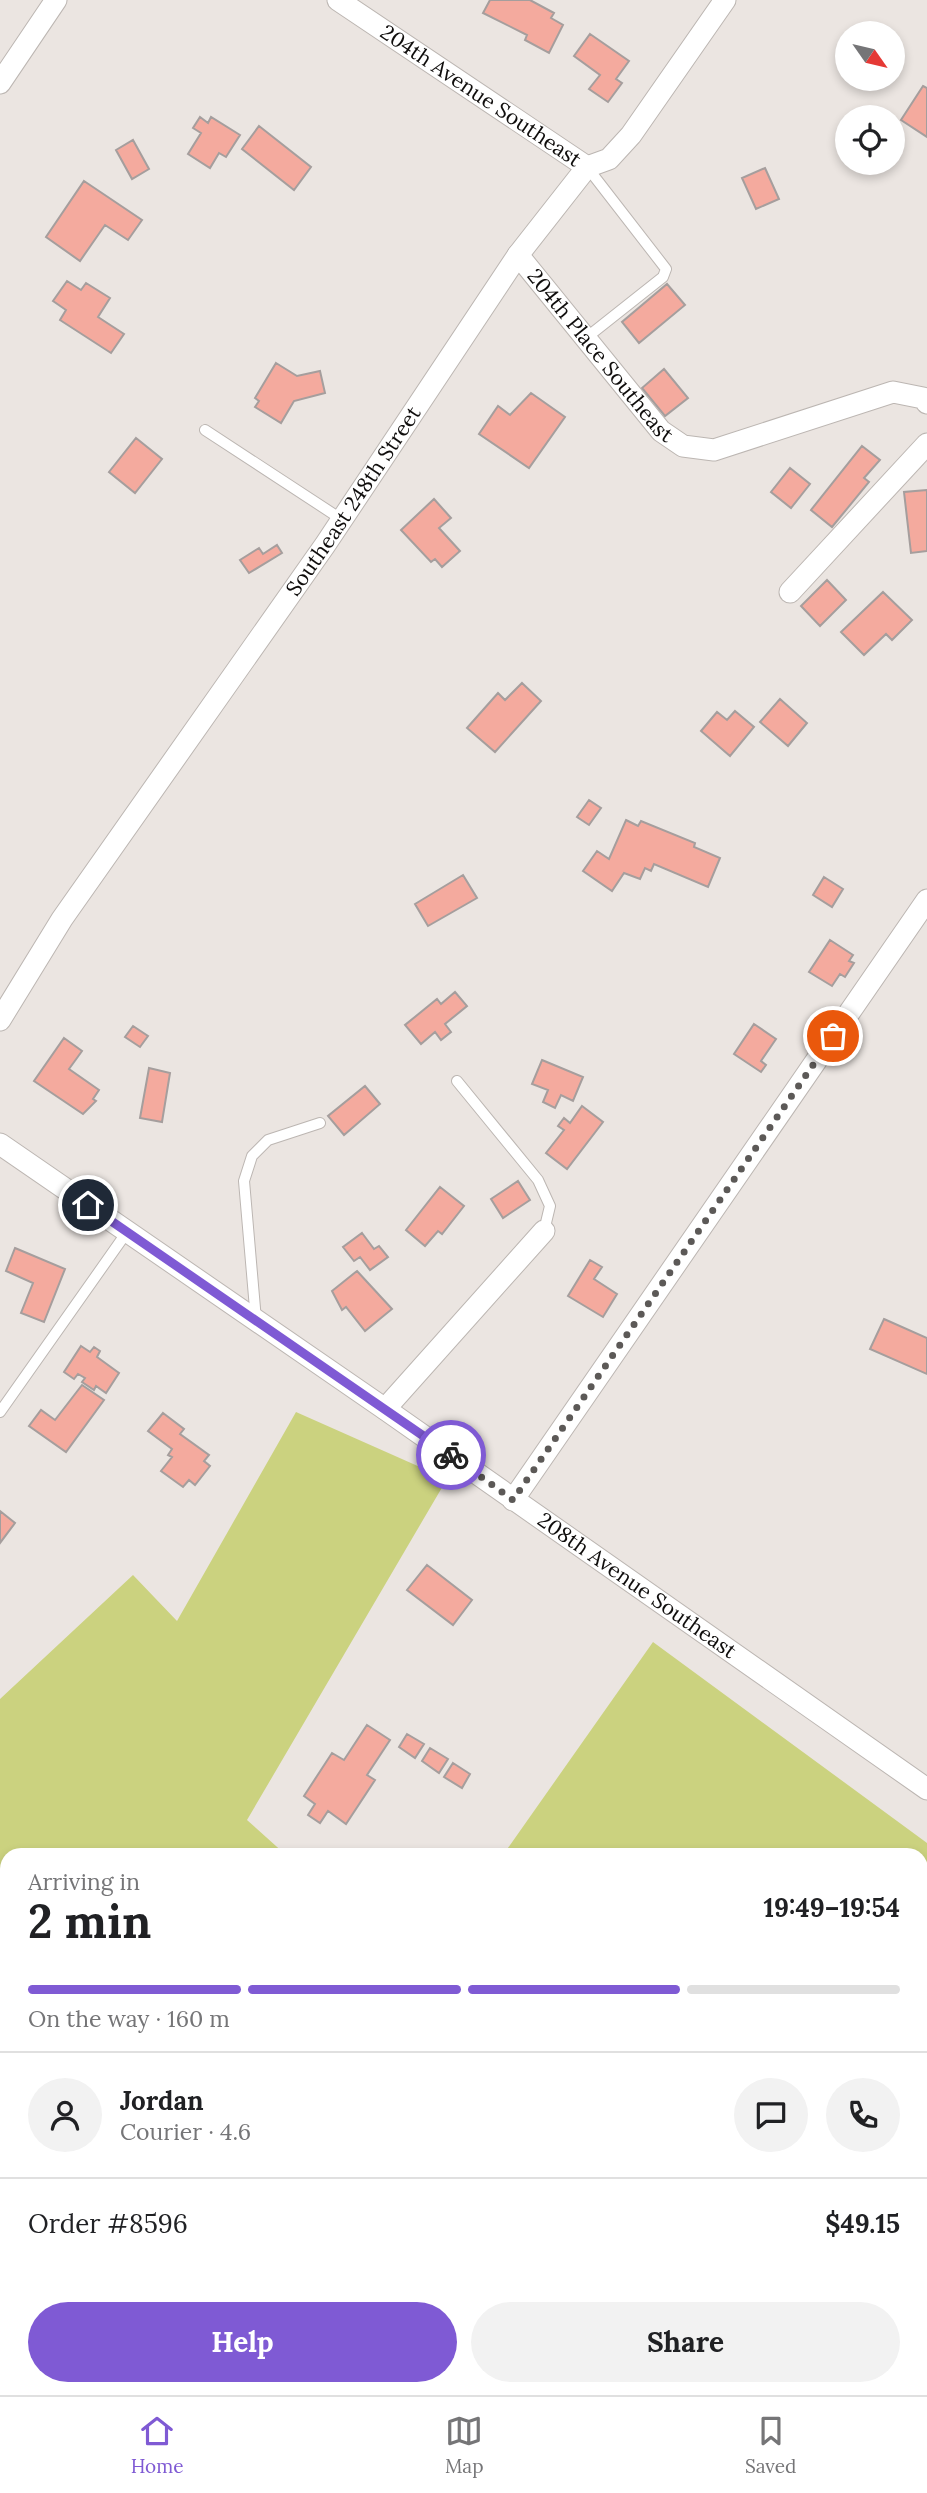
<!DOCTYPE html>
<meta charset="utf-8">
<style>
:root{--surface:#fff;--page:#f2f2f2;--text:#202124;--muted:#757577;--line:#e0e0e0;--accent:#7f5ad4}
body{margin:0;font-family:Lora,serif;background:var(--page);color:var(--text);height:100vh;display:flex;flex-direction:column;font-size:26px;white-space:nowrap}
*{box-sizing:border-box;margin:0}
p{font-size:23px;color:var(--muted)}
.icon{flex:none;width:38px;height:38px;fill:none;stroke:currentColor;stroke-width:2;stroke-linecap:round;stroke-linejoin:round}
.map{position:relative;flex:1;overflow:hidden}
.panel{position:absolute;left:0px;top:1848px;width:928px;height:548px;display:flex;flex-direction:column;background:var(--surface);border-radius:21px 21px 0 0;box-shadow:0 4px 10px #0003}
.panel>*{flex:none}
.needle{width:46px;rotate:124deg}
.buttons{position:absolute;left:835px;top:21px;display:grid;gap:14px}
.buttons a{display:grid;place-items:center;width:70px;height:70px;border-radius:50%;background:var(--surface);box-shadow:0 4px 10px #0003;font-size:35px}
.pin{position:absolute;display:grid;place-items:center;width:60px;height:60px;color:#fff;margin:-30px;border:4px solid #fff;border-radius:50%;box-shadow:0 2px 7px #0007}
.courier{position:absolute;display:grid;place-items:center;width:70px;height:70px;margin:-35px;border:5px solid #7f5ad4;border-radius:50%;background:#fff;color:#222;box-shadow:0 2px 9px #0007}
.overview em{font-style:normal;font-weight:700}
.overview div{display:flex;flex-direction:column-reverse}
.overview{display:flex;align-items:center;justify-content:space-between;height:119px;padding:0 28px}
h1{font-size:46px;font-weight:700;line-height:52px}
.bar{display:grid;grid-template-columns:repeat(4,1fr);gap:10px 7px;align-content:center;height:84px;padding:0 28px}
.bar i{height:9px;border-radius:5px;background:var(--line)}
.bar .on{background:var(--accent)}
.bar p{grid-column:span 4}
.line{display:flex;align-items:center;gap:18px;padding:0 28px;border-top:2px solid var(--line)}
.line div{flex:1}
.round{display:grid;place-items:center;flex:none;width:74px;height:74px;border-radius:37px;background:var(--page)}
.cta{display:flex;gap:14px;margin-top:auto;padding:14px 28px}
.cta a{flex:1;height:80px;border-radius:42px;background:var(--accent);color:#fff;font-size:28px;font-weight:700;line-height:80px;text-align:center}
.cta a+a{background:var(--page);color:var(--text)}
.tabs{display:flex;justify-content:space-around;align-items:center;height:98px;border-top:2px solid var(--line);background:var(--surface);font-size:19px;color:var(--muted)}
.tabs a{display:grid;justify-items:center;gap:4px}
.tabs .on{color:var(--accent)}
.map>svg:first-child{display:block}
</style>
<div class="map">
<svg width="927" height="2395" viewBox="0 0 927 2395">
<rect width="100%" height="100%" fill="#ebe5e1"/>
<!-- green -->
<path fill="#cbd27f" d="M296,1412l151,67 -200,341 39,35h-279v534h913v-534h-417l150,-213 274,201v552h-927v-696l133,-124 44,46z"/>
<!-- building -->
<path fill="#f4aa9e" stroke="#a59e9d" stroke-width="2" d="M490,0h40l24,13 -3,5 12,7 -14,28 -24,-13 2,-5 -44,-22z
M590,34l39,27 -13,18 6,4 -14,19 -19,-13 11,-14 -26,-19z
M923,86l4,2v49l-26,-17z
M200,117l8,6 3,-6 29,18 -14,22 -7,-4 -9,15 -22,-14 13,-21 -8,-5z
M259,126l52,41 -17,23 -52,-41z
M133,140l16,29 -17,10 -16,-29z
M765,168l14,31 -23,10 -14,-31z
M84,181l58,39 -14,20 -23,-15 -25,36 -34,-24z
M67,281l14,9 5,-7 24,15 -12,19 26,17 -13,19 -51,-33 6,-10 -13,-9z
M667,284l18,21 -46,38 -17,-21z
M276,363l21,13 23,-5 5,22 -31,8 -13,22 -26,-16 4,-6 -4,-3z
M664,369l24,29 -23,18 -23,-28z
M531,393l34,24 -36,51 -50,-34 19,-28 12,9z
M136,438l26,21 -27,34 -26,-21z
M862,446l18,14 -16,18 5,4 -37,45 -21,-17z
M790,468l20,16 -19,24 -20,-16z
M927,490v61l-16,2 -7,-61z
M434,499l17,19 -12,10 21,23 -18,16 -7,-8 -4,3 -30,-32z
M277,545l5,8 -33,20 -9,-13 19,-12 4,6z
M827,580l19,20 -26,26 -19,-20z
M883,592l29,28 -20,20 -6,-6 -22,21 -23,-23z
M522,683l19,18 -46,51 -28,-24 31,-35 7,7z
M780,699l27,24 -19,23 -28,-24z
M735,711l19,16 -24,29 -29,-25 16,-19 10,8z
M589,800l12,8 -12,17 -12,-8z
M626,820l12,6 3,-5 54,22 -1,4 26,11 -12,29 -54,-23 -3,7 -6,-3 -5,11 -16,-6 -12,18 -29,-20 14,-20 12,8z
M463,875l14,23 -49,28 -13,-22z
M824,877l19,12 -11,18 -19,-12z
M830,940l23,15 -4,6 5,2 -9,14 -5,-3 -8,12 -23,-14z
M455,992l12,14 -22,18 6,8 -10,8 -6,-8 -14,12 -16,-19 32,-26 4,5z
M754,1024l22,15 -15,22 5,4 -5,7 -27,-18z
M133,1026l15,10 -8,11 -15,-10z
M64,1038l18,13 -13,18 30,21 -6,9 3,2 -13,13 -49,-33z
M542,1060l41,17 -10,24 -12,-6 -6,13 -12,-6 5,-12 -16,-6z
M149,1068l21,5 -8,49 -22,-4z
M365,1086l15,18 -36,31 -16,-19z
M582,1106l21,16 -36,47 -21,-16 18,-23 -6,-4 6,-8 6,5z
M518,1181l12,19 -27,18 -12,-19z
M440,1187l24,19 -22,28 -4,-3 -13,15 -19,-16z
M362,1233l12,16 5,-3 9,11 -18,13 -10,-13 -6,4 -11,-14z
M15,1248l50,21 -21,53 -23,-9 12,-30 -27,-12z
M590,1260l12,7 -8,12 23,15 -14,23 -35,-21z
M357,1271l35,38 -27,22 -19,-24 -4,3 -10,-19z
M884,1319l43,19v36l-57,-25z
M81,1346l9,6 4,-5 6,4 -3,6 22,16 -13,20 -10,-7 -2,4 -12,-8 3,-4 -7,-4 -4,5 -10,-7z
M82,1385l22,15 -38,52 -37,-26 12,-16 14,10z
M163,1413l21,16 -4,5 29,21 -5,6 6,5 -15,19 -6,-5 -6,7 -22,-16 11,-14 -4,-2 4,-6 -24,-18z
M0,1511l15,12 -15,20z
M427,1565l45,35 -19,25 -46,-35z
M367,1725l23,15 -23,35 8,5 -29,44 -18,-13 -8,12 -12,-8 7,-11 -11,-8 28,-43 12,7z
M407,1734l17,10 -9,14 -16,-11z
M430,1748l18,11 -9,14 -17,-12z
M453,1763l17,11 -8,14 -18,-11z"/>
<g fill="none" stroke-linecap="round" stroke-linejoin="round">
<defs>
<path id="lane" d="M586,338l77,-61 3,-8 -79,-102
M205,430l136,89
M457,1081l81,99 12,26 -6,25
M256,1320l-12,-139 8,-25 16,-16 52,-17
M0,1412l127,-180"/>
<g id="street">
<path id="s1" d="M338,0l249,167"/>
<path d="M0,83l56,-83"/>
<path id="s2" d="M518,255l143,176 22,15 31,4 179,-58 30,6 4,5"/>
<path d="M790,592l137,-148"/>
<path id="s3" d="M0,1020l62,-101 263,-374 193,-290 69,-88 22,-8 22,-24 94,-135"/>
<path id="s4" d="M0,1144l385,265 542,380"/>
<path d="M385,1409l159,-178"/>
<path d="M513,1500l414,-600"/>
</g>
</defs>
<!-- lane casing -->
<use href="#lane" stroke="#bcb6b2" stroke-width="12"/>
<!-- street casing -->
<use href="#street" stroke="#bcb6b2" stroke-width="23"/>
<!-- lane -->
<use href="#lane" stroke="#fff" stroke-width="10"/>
<!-- street -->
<use href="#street" stroke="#fff" stroke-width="21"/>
</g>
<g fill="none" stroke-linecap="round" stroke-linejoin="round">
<!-- done -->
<path stroke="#5c5957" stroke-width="7" stroke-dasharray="0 12.6" d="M451,1455l62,45 320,-464"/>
<!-- route -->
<path stroke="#7f5ad4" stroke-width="9" d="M88,1205l363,250"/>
</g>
<g text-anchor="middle" stroke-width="7" stroke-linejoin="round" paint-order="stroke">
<!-- street labels -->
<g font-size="21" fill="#0f0d0c" stroke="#fff">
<text dy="7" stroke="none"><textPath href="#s1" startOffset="172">204th Avenue Southeast</textPath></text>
<text dy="7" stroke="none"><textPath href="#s2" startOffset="130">204th Place Southeast</textPath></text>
<text dy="7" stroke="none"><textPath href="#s3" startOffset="628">Southeast 248th Street</textPath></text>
<text dy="7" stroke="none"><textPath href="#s4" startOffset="775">208th Avenue Southeast</textPath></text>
</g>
</g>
</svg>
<div class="buttons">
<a><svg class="needle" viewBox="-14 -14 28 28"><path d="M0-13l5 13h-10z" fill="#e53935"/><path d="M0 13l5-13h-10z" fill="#757577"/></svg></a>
<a><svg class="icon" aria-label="locate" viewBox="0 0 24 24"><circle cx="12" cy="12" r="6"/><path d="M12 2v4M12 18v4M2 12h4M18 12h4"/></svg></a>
</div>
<div class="pin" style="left:833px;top:1036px;background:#ea580c"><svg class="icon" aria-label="bag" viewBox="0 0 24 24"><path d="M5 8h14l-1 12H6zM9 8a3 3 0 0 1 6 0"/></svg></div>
<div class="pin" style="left:88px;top:1205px;background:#1f2937"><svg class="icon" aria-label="home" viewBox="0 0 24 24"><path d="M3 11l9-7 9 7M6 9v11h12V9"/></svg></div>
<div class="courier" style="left:451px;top:1455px"><svg class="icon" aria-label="bike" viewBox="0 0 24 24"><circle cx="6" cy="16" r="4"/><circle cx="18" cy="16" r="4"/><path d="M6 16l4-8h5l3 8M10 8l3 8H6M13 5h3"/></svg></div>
<section class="panel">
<div class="overview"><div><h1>2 min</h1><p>Arriving in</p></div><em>19:49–19:54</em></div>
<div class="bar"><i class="on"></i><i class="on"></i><i class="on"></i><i></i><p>On the way · 160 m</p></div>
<div class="line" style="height:126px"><a class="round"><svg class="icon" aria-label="person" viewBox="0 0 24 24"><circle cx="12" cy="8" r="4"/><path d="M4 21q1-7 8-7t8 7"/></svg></a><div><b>Jordan</b><p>Courier · 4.6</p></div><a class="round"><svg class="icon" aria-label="chat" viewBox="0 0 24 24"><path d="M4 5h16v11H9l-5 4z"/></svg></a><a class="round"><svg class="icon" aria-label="phone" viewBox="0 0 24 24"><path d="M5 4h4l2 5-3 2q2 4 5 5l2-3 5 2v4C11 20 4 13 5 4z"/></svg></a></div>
<div class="line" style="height:91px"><div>Order #8596</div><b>$49.15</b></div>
<div class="cta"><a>Help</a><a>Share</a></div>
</section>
</div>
<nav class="tabs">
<a class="on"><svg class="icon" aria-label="home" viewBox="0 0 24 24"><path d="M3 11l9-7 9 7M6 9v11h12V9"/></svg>Home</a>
<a><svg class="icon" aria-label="map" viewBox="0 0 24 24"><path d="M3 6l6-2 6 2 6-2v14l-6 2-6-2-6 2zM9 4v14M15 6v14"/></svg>Map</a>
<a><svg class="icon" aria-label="saved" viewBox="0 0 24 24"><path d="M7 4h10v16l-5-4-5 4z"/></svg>Saved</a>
</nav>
